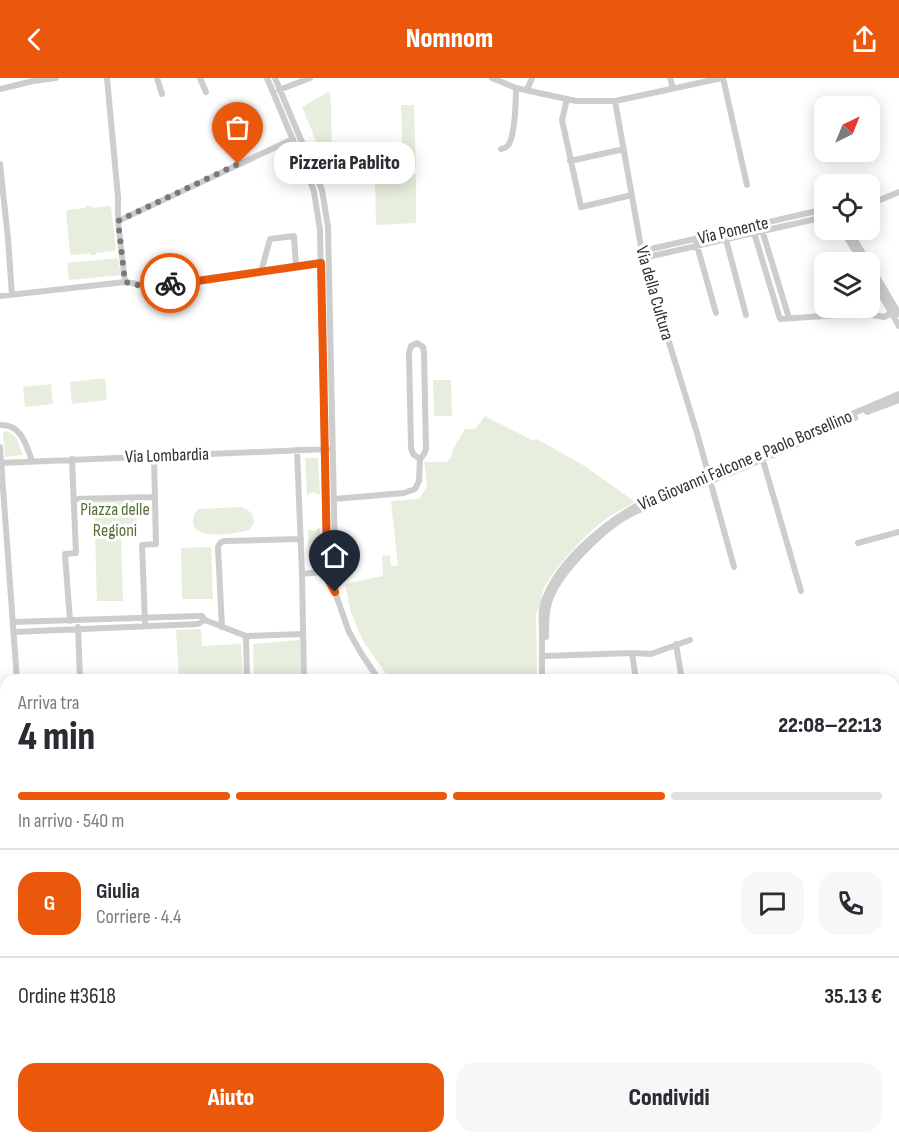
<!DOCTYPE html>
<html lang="it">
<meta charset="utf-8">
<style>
:root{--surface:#fff;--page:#f7f7f7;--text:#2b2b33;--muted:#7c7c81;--line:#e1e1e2;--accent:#ea580c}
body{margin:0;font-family:"Sofia Sans Condensed",sans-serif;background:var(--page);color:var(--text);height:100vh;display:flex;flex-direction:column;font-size:22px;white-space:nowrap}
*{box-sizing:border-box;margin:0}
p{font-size:20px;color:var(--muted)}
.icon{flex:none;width:33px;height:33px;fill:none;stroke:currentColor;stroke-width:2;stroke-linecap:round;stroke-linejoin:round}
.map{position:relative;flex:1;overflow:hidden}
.drawer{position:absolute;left:0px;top:596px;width:900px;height:470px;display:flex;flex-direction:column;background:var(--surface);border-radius:18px 18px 0 0;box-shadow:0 3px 15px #0003}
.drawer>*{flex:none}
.needle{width:39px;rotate:43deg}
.buttons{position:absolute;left:814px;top:18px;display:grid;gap:12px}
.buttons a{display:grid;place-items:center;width:66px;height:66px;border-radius:12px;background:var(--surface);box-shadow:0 3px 15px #0003;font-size:30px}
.pin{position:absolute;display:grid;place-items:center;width:51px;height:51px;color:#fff;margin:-62px -26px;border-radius:50% 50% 50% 0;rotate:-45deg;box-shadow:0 0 6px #0007}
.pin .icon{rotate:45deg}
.courier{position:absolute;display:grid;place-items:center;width:60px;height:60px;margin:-30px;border:4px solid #ea580c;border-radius:50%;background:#fff;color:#222;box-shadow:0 2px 8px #0007}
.bubble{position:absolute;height:42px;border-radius:18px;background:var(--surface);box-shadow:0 3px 15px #0003;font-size:20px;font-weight:800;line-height:42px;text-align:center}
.overview em{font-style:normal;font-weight:800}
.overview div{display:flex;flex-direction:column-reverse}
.overview{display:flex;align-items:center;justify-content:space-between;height:102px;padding:0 18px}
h1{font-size:39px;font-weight:800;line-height:45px}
.bar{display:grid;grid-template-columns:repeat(4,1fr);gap:9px 6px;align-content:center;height:72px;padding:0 18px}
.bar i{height:8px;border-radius:4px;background:var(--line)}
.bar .active{background:var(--accent)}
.bar p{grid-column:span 4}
.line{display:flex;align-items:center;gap:15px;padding:0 18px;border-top:2px solid var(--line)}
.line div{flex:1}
.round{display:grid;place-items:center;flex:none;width:63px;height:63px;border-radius:18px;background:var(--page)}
.primary-button{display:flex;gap:12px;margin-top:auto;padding:12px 18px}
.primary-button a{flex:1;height:69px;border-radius:18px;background:var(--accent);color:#fff;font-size:24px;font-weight:800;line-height:69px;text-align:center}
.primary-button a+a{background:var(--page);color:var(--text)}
header{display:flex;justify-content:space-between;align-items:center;height:78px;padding:0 18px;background:var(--accent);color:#fff;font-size:27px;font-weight:800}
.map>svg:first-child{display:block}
</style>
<header><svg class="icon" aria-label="back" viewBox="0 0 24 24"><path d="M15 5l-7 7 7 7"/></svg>Nomnom<svg class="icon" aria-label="share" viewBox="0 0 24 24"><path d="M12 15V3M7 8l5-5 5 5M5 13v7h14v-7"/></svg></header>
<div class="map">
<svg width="899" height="1064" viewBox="0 0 899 1064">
<rect width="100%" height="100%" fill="#fff"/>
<!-- green -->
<path fill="#e7eedd" d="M328,14l2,1 1,12 1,62 -3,2h-1l-26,-62z
M401,27h13l2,62h-13z
M381,95l35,1v49l-40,2 -1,-47h5z
M85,128h6l1,2 17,-2 2,1 5,42 -2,2 -18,2v2h-6v-2l-18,2 -2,-1 -4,-42 1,-2 18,-2z
M118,180l3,17 -52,5 -2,-17z
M105,300l2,22 -35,4 -2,-22z
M433,302h18l1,36h-18z
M51,306l2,20 -28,3 -2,-20z
M485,338l47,24 5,-1 46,26 52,37c-11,6 -22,12 -32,19 -18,14 -54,52 -61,72l1,6 -7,15 1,65h-148l-27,-40 -11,-26 -6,-29 38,-8 -1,-20 8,-1 1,11h7l-7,-65 28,-2 8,-12 -3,-25h23l5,-6v-5l13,-22h10z
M5,352l11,7 7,18 -18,2 -2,-23z
M305,380h13l2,36h-3l-3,-2 -7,3z
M136,422l1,37 -16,1 2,63h-26l-3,-100z
M241,429c9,3 13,7 13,16l-5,7c-13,4 -57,11 -56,-9 0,-6 2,-9 6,-12z
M318,450h2l1,36h-12l-1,-34 3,-1 1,2h3z
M211,469l2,52h-31l-1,-51z
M201,551l1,17 39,-2 2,35h-64l-3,-49z
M300,562l1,39h-47l-1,-35z"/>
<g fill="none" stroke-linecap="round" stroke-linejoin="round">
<!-- minor -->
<path stroke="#cdcdcd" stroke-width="6" d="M107,0l11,119v24l7,61
M157,0l5,16
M200,0l6,14
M267,0l44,105 3,9 6,38 6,327 3,24 6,11 14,40 12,21 18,27
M275,0l47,112 6,37 7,329 3,24 -3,11
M492,0l24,10 60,13h39l107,-23
M670,0l3,10
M723,0l24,107
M0,11l33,-8 23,-3
M279,12l31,-12
M527,12l5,-12
M567,21l-5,21 19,87 51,-12
M615,23l28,157 54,175 37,134
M501,71c4,-1 5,-1 8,-5 6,-10 7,-44 7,-56
M570,83l54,-12
M0,86l8,75 4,56
M870,126l29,-12
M118,143l175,-82
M752,148l28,93 58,-4h35l11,2 8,-4
M762,152l27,88
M842,152l20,32
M849,152l19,32
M725,158l21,79
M696,164l20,71
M642,173l183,-42
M643,180l182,-41
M870,187l29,49
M261,194l9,-33 24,-3 2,31
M870,198l29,50
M0,218l125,-14 12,2 54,-2 130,-19
M417,265l6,4 1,5 2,97 -2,5 -4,5 -7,-5 -2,-6 -2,-95 2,-7z
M867,334l32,-12
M0,347c21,-1 26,19 32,36
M0,369l17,233
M297,372l5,124 2,106
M762,379l39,134
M1,385l326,-14
M74,421l81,-2
M334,421l70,-6 11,-4 4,-8 1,-22
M858,465l41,-11
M302,496l28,-3
M70,543l-5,-67 11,-1 -4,-94
M14,544l184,-6h4l3,4 41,16 57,-2
M145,544l-3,-77 14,-1 -2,-88
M78,549l2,53
M222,549l-4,-80 2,-4 4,-2 77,-2
M14,554l184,-8 7,-4
M246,558l1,44
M546,559c0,-13 0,-28 5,-40 11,-27 52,-68 78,-82 25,-13 53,-22 80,-33 49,-20 98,-42 146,-64
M676,566l6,36
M632,575l4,27
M545,578l87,-3 19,1 39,-14
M542,602c0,-16 0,-31 0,-47 0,-7 -1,-16 0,-23 8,-43 62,-87 98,-106l259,-110
M170,1059l30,5
M448,1059l3,5
M480,1064v-5"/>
<!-- major -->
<path stroke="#a8a8a8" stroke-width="8" d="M894,640l5,-1
M894,649l5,-2
M0,900l6,1
M0,911l6,-1
M0,1045l7,19"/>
</g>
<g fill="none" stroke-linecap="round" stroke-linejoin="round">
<!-- done -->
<path stroke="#787878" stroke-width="6" stroke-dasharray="0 10.8" d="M170,205l-33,2 -12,-3 -7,-61 120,-57"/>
<!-- route -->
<path stroke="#ea580c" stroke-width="8" d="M170,205l20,-1 131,-19 6,295 2,23 6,11"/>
</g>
<g text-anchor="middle" stroke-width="6" stroke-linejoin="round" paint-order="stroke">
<!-- street labels -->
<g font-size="18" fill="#303030" stroke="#fff">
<text transform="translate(733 152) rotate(-13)" y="6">Via Ponente</text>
<text transform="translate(655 215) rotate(74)" y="6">Via della Cultura</text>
<text transform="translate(167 377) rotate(-2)" y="6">Via Lombardia</text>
<text transform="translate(745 382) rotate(-23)" y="6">Via Giovanni Falcone e Paolo Borsellino</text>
</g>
<!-- park labels -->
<g font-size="18" fill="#557039" stroke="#fff">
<text x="115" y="437">Piazza delle<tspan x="115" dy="21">Regioni</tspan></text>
</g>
</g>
</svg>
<div class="buttons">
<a><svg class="needle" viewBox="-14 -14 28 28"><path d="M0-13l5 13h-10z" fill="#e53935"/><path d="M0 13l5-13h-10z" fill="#7c7c81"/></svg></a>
<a><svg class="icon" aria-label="locate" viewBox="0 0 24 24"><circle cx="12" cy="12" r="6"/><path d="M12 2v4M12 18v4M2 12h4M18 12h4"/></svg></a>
<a><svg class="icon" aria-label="layers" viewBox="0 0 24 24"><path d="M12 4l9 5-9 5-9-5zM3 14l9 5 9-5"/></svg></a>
</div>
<div class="pin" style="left:238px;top:86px;background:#ea580c"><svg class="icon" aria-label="bag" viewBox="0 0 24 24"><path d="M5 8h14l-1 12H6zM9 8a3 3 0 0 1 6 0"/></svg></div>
<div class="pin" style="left:335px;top:514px;background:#1f2937"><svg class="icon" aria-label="home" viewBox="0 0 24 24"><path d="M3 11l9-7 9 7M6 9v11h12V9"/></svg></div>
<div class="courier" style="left:170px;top:205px"><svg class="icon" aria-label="bike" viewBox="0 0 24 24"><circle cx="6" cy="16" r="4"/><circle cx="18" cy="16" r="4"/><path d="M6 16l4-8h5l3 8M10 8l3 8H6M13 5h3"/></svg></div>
<div class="bubble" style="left:274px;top:64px;width:141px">Pizzeria Pablito</div>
<section class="drawer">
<div class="overview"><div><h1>4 min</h1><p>Arriva tra</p></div><em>22:08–22:13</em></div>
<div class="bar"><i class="active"></i><i class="active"></i><i class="active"></i><i></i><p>In arrivo · 540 m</p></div>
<div class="line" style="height:108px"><b class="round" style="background:var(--accent);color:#fff">G</b><div><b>Giulia</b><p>Corriere · 4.4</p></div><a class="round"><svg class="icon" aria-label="chat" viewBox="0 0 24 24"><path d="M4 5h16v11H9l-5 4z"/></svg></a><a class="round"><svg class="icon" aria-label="phone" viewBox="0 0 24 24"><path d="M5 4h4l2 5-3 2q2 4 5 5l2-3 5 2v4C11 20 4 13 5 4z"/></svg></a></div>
<div class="line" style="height:78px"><div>Ordine #3618</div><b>35.13 €</b></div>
<div class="primary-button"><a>Aiuto</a><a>Condividi</a></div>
</section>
</div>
